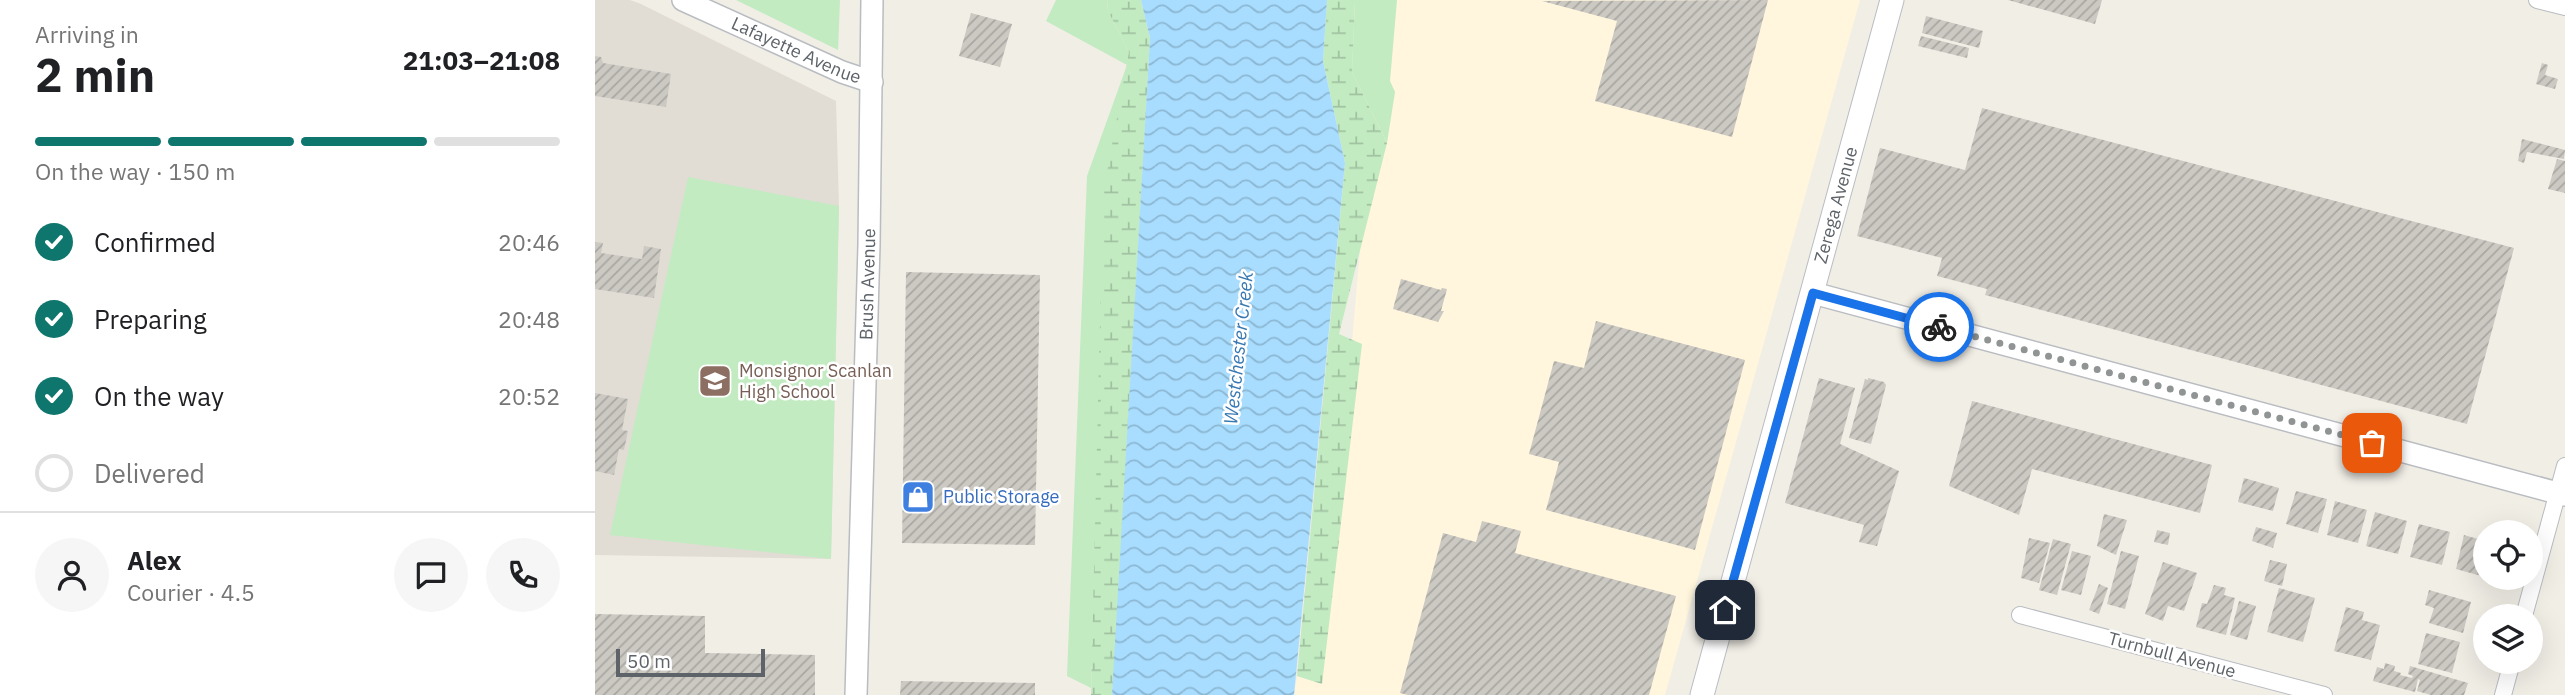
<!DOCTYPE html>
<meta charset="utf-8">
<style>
:root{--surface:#fff;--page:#f6f6f6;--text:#202124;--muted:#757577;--line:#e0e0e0;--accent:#0f766e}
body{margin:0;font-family:"IBM Plex Sans",sans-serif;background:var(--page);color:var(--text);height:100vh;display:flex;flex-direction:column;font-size:26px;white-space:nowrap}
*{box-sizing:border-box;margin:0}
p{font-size:23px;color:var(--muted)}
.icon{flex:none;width:38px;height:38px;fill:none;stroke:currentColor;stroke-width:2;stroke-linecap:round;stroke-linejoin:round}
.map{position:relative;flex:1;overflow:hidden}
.sheet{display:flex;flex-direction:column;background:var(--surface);width:595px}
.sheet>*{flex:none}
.tools{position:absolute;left:1878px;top:520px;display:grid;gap:14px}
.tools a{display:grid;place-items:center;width:70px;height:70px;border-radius:50%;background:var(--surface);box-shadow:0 7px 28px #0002;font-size:35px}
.scale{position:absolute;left:21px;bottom:18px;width:149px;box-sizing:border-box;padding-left:7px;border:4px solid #5d6368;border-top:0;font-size:19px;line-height:24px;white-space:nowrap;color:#5d6368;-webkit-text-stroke:5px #fff;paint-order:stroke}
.pin{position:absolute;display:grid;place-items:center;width:60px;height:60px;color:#fff;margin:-30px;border-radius:14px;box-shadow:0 4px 10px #0006}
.courier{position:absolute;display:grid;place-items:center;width:70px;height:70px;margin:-35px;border:5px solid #1a73e8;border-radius:50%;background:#fff;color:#222;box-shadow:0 2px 9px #0007}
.summary em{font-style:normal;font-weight:700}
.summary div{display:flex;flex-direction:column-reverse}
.summary{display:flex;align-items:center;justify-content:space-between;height:119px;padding:0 35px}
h1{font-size:46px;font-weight:700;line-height:52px}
.bar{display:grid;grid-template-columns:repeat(4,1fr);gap:10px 7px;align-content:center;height:84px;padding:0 35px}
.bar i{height:9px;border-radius:5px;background:var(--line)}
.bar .on{background:var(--accent)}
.bar p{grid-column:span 4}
.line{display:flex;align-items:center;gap:18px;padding:0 35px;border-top:2px solid var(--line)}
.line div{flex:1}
.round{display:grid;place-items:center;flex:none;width:74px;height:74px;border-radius:37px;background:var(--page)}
ol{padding:0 35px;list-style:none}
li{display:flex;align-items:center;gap:21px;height:77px}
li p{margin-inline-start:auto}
li .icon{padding:7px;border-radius:50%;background:var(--accent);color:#fff;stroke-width:4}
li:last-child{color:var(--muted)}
li i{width:38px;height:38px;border:4px solid var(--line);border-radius:50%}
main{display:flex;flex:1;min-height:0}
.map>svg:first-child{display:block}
</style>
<main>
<section class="sheet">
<div class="summary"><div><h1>2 min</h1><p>Arriving in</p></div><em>21:03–21:08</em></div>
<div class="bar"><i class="on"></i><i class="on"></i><i class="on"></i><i></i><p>On the way · 150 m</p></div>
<ol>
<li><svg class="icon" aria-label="check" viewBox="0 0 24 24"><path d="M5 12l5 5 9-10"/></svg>Confirmed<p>20:46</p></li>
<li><svg class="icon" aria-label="check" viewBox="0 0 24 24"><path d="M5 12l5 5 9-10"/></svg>Preparing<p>20:48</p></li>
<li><svg class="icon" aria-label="check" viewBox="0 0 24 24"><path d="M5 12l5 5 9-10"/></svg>On the way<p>20:52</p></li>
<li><i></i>Delivered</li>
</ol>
<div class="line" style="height:126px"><a class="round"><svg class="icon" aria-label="person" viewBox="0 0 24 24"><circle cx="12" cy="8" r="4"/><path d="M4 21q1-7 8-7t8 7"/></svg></a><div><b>Alex</b><p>Courier · 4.5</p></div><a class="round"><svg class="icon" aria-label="chat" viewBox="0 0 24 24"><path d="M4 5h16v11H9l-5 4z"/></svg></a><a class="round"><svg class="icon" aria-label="phone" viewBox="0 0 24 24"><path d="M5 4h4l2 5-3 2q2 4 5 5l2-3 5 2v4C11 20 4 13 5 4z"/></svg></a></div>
</section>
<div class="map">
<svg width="1970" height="695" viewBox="0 0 1970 695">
<defs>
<pattern id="wetland-marsh" width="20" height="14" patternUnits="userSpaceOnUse" patternTransform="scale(1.75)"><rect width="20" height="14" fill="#c2ebc1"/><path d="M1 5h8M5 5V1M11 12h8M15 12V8" fill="none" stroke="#a1c2a1"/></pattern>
<pattern id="water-waves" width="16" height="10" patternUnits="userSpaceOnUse" patternTransform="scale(1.75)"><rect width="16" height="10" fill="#a8ddff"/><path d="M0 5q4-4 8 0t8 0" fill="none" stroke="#8cb7d2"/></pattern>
<pattern id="building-hatch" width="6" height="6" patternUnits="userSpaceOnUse" patternTransform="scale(1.75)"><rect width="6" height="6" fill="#ccc9c3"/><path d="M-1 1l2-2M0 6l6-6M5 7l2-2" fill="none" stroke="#a9a7a2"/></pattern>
</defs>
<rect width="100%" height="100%" fill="#f1eee6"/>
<!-- commercial -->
<path fill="#fff6dd" d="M787,0h478l-195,695h-371l3,-19 25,8z"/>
<!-- education -->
<path fill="#e1ddd5" d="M0,0h35l11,4 195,97 3,105 -8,353 -236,-4z"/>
<!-- green -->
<path fill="#c2ebc1" d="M141,0h104l-2,50z
M461,0h51l1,11 21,41 -34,529 -4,107 -24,-12 20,-500 40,-111 -81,-44z
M760,0h42l-7,81 5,11 -8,51 -35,-71z
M93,177l151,29 -8,353 -221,-24z"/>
<!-- wetland -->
<path fill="url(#wetland-marsh)" d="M512,0h34l9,38 -36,637 -2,20h-21l12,-501 26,-142 -21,-41z
M732,0h28l-3,72 35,71 -48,191 23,10 -40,340 -25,-8 48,-513 -22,-102z"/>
<!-- water -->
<path fill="url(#water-waves)" d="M546,0h186l-4,61 22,102 -51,532h-182l38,-657z"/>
<!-- building -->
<path fill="url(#building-hatch)" d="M1173,0l-36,137 -137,-36 22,-80 -75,-20z
M1413,0h94l-7,24z
M376,13l41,11 -12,43 -41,-11z
M1331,16l57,15 -4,17 -57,-15z
M1326,36l48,12 -2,10 -49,-12z
M0,56l6,1 2,6 68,11 -5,33 -71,-11z
M1947,63l6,2 -3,10 13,4 -3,10 -19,-5z
M1387,108l532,140 -47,176 -482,-129 2,-6 -50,-13 5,-18 -85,-22 23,-88 85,22z
M1927,139l43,11 -1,9 -37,-7 -3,11 -6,-2z
M1962,159l8,2v32l-17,-4z
M0,242l8,1 -2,10 41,6 2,-13 17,3 -7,49 -59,-9z
M311,272l134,3 -5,270 -133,-2z
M806,279l40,11 1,-2 5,1 -6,22h3l-6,11 -45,-13z
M1001,321l149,39 -50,190 -149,-40 13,-48 -30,-8 25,-93 30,7z
M1224,378l36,10 -15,56 59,27 -22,75 -18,-4 5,-17 -79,-22z
M1273,378l16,4 2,3 -15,59 -22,-6 16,-59 3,1z
M0,393l33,6 -6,31 6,1 -4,19 -5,-1 -5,26 -19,-4z
M1377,401l240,64 -12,48 -168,-44 -13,46 -70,-29z
M1649,478l35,10 -6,23 -35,-9z
M1701,491l31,8 -9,34 -32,-9z
M1740,501l32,9 -9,33 -31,-8z
M1780,512l32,9 -9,33 -32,-8z
M1509,514l23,6 -11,35 -19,-9z
M887,521l39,10 -6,22 161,43 -27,99h-241l-8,-2 43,-160 33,9z
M1824,524l31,8 -8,33 -32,-8z
M1661,527l21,6 -4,15 -21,-7z
M1562,530l13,3 -2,12 -14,-3z
M1869,535l21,6v36l-29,-8z
M1434,538l21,5 -11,40 -18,-5z
M1458,539l18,5 -14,51 -18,-5z
M1477,551l19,5 -10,39 -20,-5z
M1526,551l18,5 -14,53 -18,-5z
M1675,560l17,4 -5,22 -18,-5z
M1568,562l34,11 -13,38 -16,-5 -5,15 -18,-7z
M1504,584l9,4 -9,26 -10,-4z
M1619,585l12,3 -2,7 11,3 -9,37 -30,-8 6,-24 5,1z
M1684,588l36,10 -12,44 -36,-10z
M1834,590l42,12 -8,31 -34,-10 5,-15 -9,-3z
M1644,601l17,5 -9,34 -17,-5z
M1751,607l18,5 -2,8 18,5 -9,35 -37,-9z
M0,614l110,2v37l110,2v40h-220z
M1831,633l34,9 -8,31 -34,-9z
M1790,663l10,3 -1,5 7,2 -1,2 12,3 1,-2 -5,-2 2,-8 58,17 -4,12h-33l-14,-4 3,-11 -2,-1 -3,13 -42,-11 4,-14 7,2z
M306,681l134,2v12h-135z"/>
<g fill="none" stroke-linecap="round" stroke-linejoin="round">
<defs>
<path id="minor" d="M1942,0l28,7
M1425,615l304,80
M1929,616l41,-150
M1908,695l9,-33"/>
<g id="tertiary">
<path id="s1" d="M88,0l159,72 30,10"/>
<path d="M1218,293l752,202"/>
<path id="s2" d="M261,695l13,-450 3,-245"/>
</g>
<g id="secondary">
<path id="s3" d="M1107,695l190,-695"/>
</g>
</defs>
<!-- minor casing -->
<use href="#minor" stroke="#b9bcc1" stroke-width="18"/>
<!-- tertiary casing -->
<use href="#tertiary" stroke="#b9bcc1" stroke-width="24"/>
<!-- secondary casing -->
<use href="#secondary" stroke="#b9bdc3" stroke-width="25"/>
<!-- minor -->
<use href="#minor" stroke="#fff" stroke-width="16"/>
<!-- tertiary -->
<use href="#tertiary" stroke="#fff" stroke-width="21"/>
<!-- secondary -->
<use href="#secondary" stroke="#fff" stroke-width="23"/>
</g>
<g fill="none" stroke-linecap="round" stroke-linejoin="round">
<!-- done -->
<path stroke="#919494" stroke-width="7" stroke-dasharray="0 12.6" d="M1344,327l433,116"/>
<!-- route -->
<path stroke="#1a73e8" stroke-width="9" d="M1130,610l88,-317 126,34"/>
</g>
<!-- icons -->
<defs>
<symbol id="school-square" viewBox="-11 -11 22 22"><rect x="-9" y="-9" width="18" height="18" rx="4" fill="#8d6e63" stroke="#fff"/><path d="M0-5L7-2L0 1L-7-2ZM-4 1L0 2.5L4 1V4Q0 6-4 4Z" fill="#fff"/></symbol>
<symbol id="shop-square" viewBox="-11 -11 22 22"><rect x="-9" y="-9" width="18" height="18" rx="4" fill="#3f7fe0" stroke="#fff"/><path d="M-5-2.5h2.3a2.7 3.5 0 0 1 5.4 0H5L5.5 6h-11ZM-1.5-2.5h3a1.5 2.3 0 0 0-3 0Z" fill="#fff"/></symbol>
</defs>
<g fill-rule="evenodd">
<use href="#school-square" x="101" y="362" width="38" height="38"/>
<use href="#shop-square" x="304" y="478" width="38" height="38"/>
</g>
<g text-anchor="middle" stroke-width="5" stroke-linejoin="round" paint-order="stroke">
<!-- street labels -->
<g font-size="18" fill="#5d6368" stroke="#fff">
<text dy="6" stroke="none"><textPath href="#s1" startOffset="124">Lafayette Avenue</textPath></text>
<text dy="6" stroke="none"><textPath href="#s3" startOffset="508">Zerega Avenue</textPath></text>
<text dy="6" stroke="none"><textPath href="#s2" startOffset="411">Brush Avenue</textPath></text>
<text transform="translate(1577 655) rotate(15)" y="6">Turnbull Avenue</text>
</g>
<!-- education labels -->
<g font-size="18" fill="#785e54" stroke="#fff" text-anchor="start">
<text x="144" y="377">Monsignor Scanlan<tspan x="144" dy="21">High School</tspan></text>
</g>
<!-- shop labels -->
<g font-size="18" fill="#366cbe" stroke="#fff" text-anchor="start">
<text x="348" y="503">Public Storage</text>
</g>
<!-- water labels -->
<g font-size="19" font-style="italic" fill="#3778b3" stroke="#fff">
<text transform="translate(643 348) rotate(-84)" y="7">Westchester Creek</text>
</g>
</g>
</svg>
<div class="tools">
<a><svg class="icon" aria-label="locate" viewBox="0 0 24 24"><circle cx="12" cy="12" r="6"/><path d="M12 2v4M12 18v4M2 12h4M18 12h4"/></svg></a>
<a><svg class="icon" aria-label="layers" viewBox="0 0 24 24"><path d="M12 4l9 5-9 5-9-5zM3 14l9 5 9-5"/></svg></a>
</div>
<div class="scale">50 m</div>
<div class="pin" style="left:1777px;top:443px;background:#ea580c"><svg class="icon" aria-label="bag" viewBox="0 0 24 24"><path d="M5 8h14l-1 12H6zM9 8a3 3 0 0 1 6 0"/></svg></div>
<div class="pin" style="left:1130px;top:610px;background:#1f2937"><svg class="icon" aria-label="home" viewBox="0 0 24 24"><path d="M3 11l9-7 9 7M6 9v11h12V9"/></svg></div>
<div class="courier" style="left:1344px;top:327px"><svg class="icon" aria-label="bike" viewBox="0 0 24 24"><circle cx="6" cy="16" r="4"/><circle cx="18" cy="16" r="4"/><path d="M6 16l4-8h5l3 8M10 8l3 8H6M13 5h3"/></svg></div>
</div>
</main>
